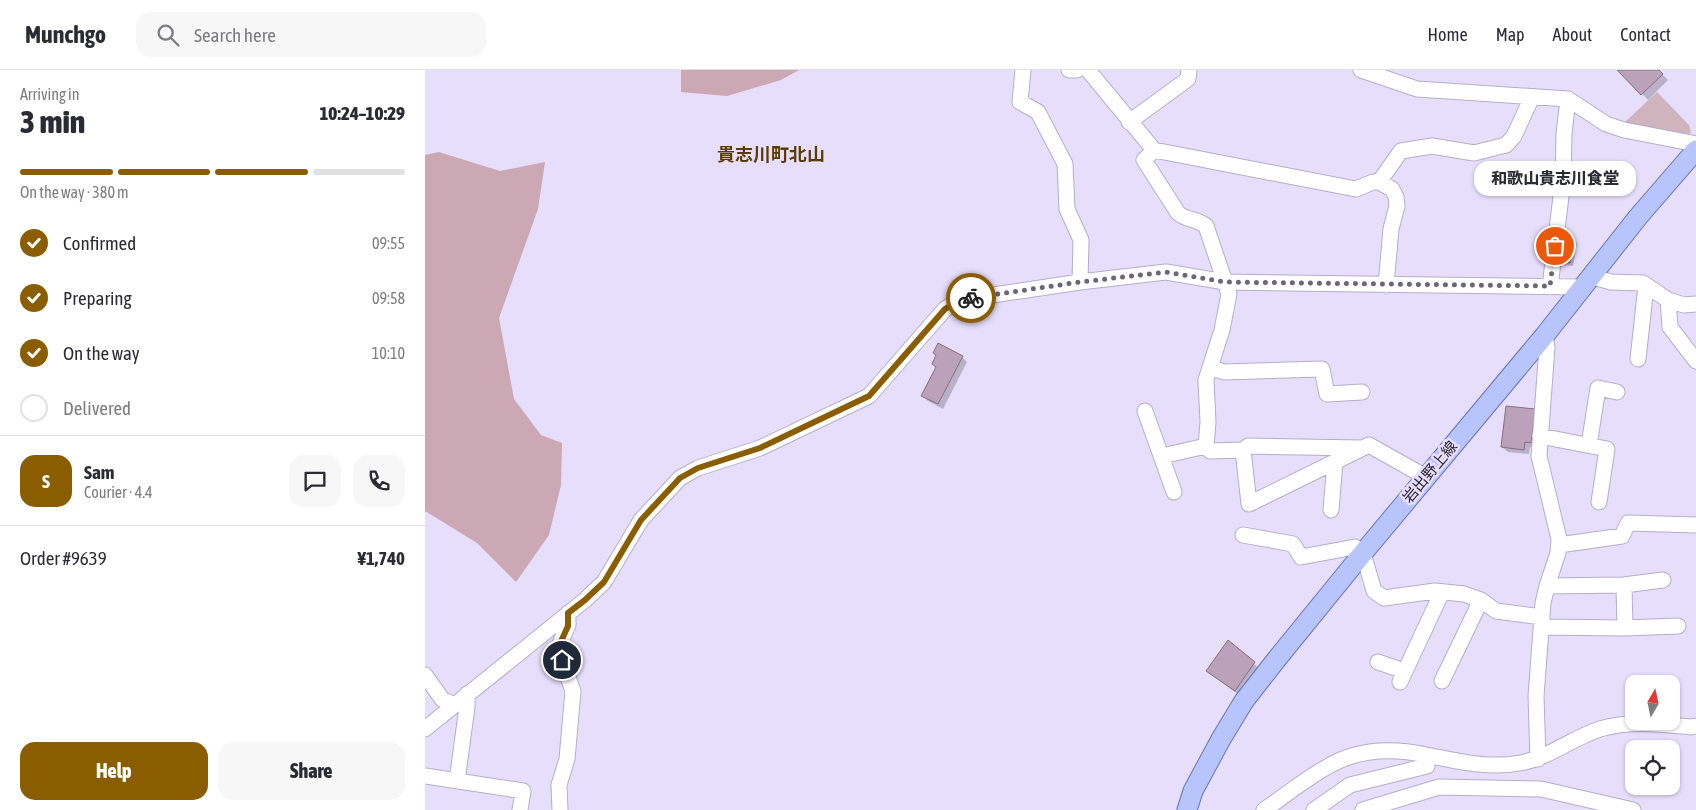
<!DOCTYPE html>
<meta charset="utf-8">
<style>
:root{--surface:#fff;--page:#f7f7f7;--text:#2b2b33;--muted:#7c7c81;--line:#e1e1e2;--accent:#8a5e00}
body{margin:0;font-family:"Asap Condensed","Noto Sans JP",sans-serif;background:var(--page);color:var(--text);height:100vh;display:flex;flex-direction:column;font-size:19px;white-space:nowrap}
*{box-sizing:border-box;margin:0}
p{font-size:16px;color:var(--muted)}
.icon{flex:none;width:28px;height:28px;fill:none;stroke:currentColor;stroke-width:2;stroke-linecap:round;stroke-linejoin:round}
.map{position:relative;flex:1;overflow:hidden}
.side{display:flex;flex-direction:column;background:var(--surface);width:425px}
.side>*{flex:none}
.needle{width:32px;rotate:9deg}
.tools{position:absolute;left:1200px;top:605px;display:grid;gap:10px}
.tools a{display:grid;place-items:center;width:55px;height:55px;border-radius:10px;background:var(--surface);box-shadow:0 1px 4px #0004;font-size:25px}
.pin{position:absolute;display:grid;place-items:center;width:42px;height:42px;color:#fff;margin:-21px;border:2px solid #fff;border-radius:50%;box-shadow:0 1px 5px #0007}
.courier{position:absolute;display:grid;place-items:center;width:50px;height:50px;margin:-25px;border:4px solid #8a5e00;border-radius:50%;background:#fff;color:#222;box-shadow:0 1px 6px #0007}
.bubble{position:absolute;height:35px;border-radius:15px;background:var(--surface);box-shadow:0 1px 4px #0004;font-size:16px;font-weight:800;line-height:35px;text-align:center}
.overview em{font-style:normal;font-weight:800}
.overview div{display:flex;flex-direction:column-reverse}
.overview{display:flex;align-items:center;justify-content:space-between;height:85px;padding:0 20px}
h1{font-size:32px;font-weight:800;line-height:38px}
.bar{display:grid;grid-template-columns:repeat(4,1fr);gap:8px 5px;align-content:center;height:60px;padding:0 20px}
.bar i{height:6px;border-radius:4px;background:var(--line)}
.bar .current{background:var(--accent)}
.bar p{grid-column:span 4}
.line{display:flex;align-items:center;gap:12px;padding:0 20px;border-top:1px solid var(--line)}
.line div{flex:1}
.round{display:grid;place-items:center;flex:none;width:52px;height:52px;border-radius:15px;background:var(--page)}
ol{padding:0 20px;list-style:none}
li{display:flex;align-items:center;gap:15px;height:55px}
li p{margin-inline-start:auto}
li .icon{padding:5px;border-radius:50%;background:var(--accent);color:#fff;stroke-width:4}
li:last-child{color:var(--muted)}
li i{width:28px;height:28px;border:2px solid var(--line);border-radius:50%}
.action{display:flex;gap:10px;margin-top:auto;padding:10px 20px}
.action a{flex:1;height:58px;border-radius:15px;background:var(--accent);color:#fff;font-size:20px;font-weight:800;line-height:58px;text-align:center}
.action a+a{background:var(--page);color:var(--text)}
header{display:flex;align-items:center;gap:30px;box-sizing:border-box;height:70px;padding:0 25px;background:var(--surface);border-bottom:1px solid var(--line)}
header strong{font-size:24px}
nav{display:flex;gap:28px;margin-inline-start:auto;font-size:18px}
.search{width:350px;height:45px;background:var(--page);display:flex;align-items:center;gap:12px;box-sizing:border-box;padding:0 18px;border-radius:15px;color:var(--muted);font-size:19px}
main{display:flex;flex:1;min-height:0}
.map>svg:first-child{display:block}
</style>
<header>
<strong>Munchgo</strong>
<div class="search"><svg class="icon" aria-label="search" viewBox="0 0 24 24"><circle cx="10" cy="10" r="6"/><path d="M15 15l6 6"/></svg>Search here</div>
<nav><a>Home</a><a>Map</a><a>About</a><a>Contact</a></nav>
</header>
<main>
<section class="side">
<div class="overview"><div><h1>3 min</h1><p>Arriving in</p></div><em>10:24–10:29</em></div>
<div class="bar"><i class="current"></i><i class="current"></i><i class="current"></i><i></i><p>On the way · 380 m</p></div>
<ol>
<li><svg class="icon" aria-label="check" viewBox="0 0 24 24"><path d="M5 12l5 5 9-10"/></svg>Confirmed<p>09:55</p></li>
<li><svg class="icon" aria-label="check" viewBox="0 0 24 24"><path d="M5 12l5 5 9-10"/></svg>Preparing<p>09:58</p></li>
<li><svg class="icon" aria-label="check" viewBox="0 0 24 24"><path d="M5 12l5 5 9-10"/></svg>On the way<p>10:10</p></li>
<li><i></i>Delivered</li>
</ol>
<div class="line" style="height:90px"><b class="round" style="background:var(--accent);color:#fff">S</b><div><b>Sam</b><p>Courier · 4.4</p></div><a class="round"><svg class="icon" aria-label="chat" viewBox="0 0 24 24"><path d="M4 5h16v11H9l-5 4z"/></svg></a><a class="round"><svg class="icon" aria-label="phone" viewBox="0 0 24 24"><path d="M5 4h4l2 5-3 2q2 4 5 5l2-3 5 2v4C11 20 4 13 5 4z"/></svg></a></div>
<div class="line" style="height:65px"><div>Order #9639</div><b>¥1,740</b></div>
<div class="action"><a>Help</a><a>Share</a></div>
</section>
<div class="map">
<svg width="1271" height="740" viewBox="0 0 1271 740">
<rect width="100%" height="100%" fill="#e7defb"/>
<!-- green -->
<path fill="#cfb4be" d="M1232,22l32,33 2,7 -5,5 -63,-13z"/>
<!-- forest -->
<path fill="#cba8b4" d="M256,0h118l-18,10 -54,16 -46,-4z
M14,82l61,19 45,-9 -7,47 -39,109 15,81 27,36 21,8 -1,42 -12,50 -33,47 -39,-39 -52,-32v-356z"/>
<!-- shadow -->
<path fill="#0003" d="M1194,0h39l10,10 -20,20z
M1148,169l4,4 -4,23 -11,-1 -4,-4z
M537,287l5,5 -24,47 -15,-8 -5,-5 14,-28 -4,-4z
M1109,340l6,6 -4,32 -6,-1 -1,7 -21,-2 -6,-5z
M803,572l32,27 -20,27 -33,-25z"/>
<!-- building -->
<path fill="#bba2ba" stroke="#836e82" d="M1192,0h42l4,4 -22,21z
M1134,167l15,1 -4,25 -13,-1z
M513,273l25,13 -25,48 -17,-8 15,-29 -4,-3 4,-9 -3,-2z
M1081,336l29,3 -4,34 -6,-1 -1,8 -23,-3z
M803,570l27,22 -20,29 -29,-20z"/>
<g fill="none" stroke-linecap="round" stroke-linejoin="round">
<defs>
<path id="minor" d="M598,0l-3,32 18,10 27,52 2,45 14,31 -1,42
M644,0h8
M663,0l66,80 202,39 17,-7h6l13,7 4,8 1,9 -6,23 -5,56
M936,0l56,19 151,10 38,25 18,6 72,14
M704,52l59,-43 1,-9
M729,80l-10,10 34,53c9,8 18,5 28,13l23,68 -7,36 -16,50 2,42 -2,24 4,5 33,-1 5,-4 115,2
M954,112l22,-31 31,-5 42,7 32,-8 8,-9 18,-39
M1165,206l21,6 32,1 25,17 16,5 12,-1
M1125,217l13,-107 1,-46 4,-35
M1243,230l2,27 26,34
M1213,289l8,-73
M785,297l14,5 98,-3 5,25 35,-2
M720,341l29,81
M1115,366l67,13 -8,53
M1164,375l9,-57 19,4
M818,380l6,54 120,-59 48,27 7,7
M737,386l44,-10
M906,440l4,-48
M818,465l50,9 8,13 54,-10 8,6 11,38 10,7 51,-7 29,3 17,6 15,11 46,6
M1134,475l63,-9 6,-13 68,2
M1199,515l1,43
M1122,516l77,-1 39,-5
M1116,557l84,1 53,-2
M953,592l26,9
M0,605l17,24 12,6
M1017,611l39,-81
M975,612l42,-90
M0,659l160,-129 19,-18 37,-62 39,-42 18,-10 62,-20 109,-52 76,-87 8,-5 13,-5 114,-17 86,-10 59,10 358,5
M1113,689l-2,-63 7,-93 4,-17 11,-33 1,-14 -20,-83 8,-109 -2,-12
M0,706l98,15 -3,19
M32,711l10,-74v-13
M135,740l-1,-25 8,-26 6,-68 -11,-31 -3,-14 9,-21v-12
M839,740c21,-14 41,-31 63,-43 30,-18 66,-19 99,-12 31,6 63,14 94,8 29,-5 52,-25 80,-34 30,-9 61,-5 91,-2l5,-1
M889,740l36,-25 77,-19 -5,-12
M938,740l76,-23 102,2 92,21"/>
<path id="major" d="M762,740l6,-19 28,-52 23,-38 32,-41 87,-107 182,-218 93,-118 58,-67"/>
</defs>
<!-- minor casing -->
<use href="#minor" stroke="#b6adc9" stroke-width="17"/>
<!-- major casing -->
<use href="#major" stroke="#6773b4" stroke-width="21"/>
<!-- minor -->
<use href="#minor" stroke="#fff" stroke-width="15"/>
<!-- major -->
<use href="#major" stroke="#b8c4fc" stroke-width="19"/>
</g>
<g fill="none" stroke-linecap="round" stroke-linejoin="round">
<!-- done -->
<path stroke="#6c6678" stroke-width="5" stroke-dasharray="0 9" d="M546,228l109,-16 86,-10 59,10 325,4 5,-40"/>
<!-- route -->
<path stroke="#8a5e00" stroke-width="6" d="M137,590l-3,-14 9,-20v-13l17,-13 19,-18 37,-62 39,-42 18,-10 62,-20 109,-52 76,-87 8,-5 18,-6"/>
</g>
<g text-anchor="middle" stroke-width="5" stroke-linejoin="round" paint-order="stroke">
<!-- street labels -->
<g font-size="15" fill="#2a2631" stroke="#e7defb">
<text transform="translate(1005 402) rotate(-50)" y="5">岩出野上線</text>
</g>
<!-- quarter labels -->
<g font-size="18" font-weight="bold" fill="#5a3c00" stroke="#e7defb">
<text x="346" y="91">貴志川町北山</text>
</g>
</g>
</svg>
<div class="tools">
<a><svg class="needle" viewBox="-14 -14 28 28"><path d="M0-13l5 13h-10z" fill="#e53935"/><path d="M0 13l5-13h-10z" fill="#7c7c81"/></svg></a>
<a><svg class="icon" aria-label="locate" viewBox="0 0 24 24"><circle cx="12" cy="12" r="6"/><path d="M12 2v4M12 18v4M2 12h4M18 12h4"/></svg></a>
</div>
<div class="pin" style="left:1130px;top:176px;background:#ea580c"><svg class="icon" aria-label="bag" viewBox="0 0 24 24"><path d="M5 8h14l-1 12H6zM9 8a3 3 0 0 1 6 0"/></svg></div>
<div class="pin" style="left:137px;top:590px;background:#1f2937"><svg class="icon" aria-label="home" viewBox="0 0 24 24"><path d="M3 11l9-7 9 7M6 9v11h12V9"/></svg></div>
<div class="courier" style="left:546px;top:228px"><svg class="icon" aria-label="bike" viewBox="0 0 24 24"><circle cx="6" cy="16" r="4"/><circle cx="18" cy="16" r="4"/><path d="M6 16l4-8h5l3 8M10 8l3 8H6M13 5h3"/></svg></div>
<div class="bubble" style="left:1049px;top:91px;width:162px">和歌山貴志川食堂</div>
</div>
</main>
